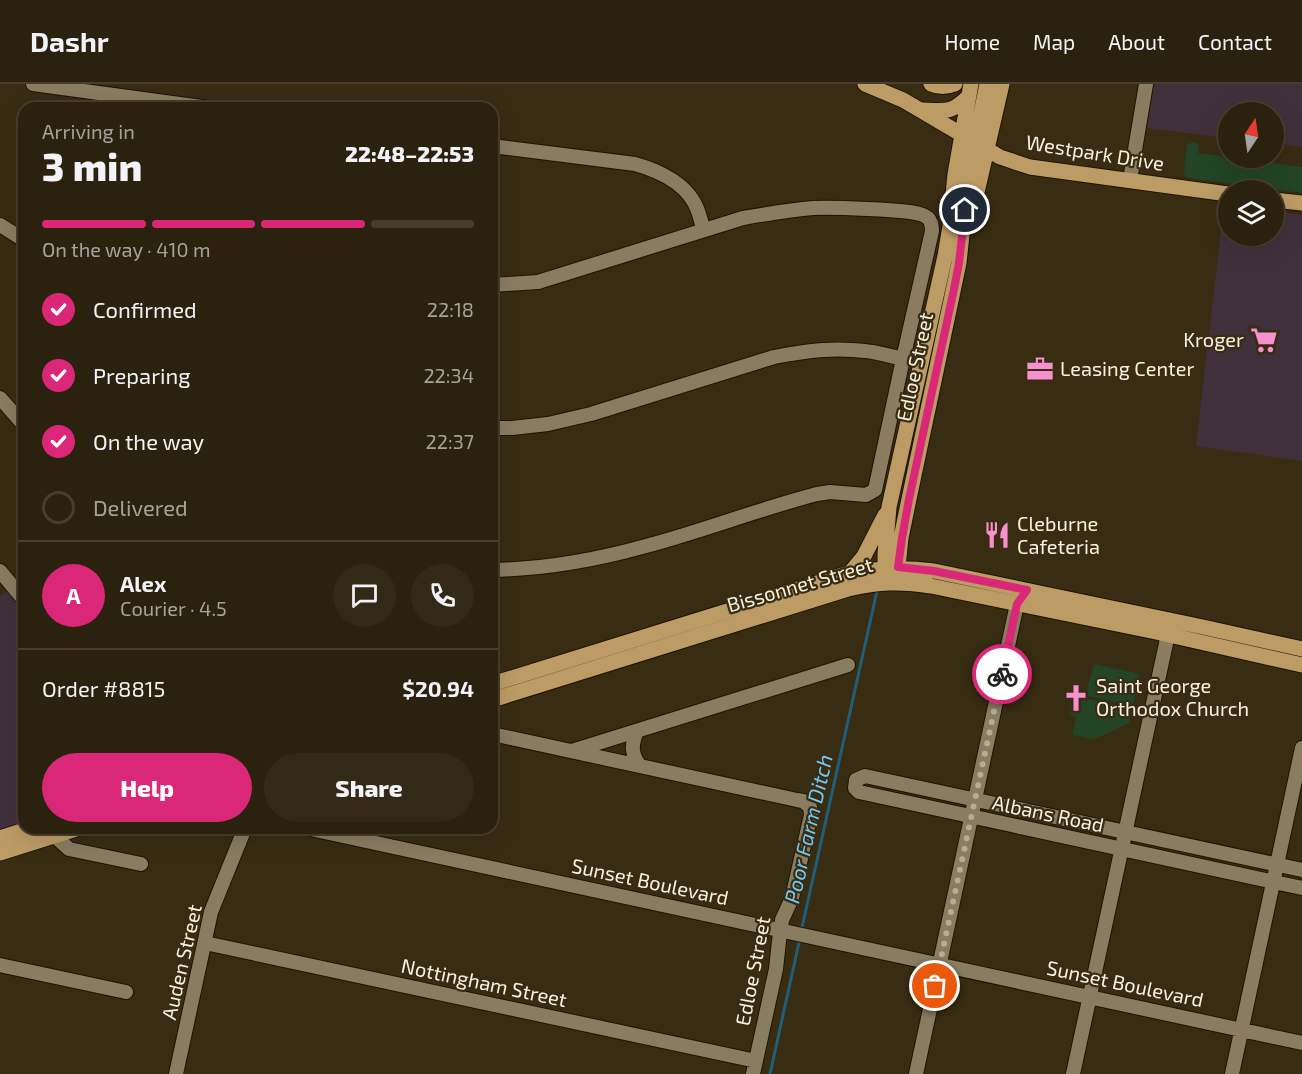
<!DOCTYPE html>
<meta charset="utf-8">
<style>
:root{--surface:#2a210e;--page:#322917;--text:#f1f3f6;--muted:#a5a39e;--line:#463e2e;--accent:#db2777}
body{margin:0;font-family:"Exo 2",sans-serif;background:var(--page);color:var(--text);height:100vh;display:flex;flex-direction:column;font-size:22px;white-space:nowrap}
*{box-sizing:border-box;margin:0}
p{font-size:20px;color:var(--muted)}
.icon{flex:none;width:33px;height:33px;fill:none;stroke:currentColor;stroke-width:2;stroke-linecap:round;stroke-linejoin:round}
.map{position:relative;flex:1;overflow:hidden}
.side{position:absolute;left:18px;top:18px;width:480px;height:732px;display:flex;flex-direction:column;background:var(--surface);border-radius:18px;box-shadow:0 6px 24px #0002,0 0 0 2px var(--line)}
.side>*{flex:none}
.needle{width:39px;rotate:13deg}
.controls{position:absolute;left:1218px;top:18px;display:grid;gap:12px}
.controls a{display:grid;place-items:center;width:66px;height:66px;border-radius:50%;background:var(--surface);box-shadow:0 6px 24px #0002,0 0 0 2px var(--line);font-size:30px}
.pin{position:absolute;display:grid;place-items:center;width:51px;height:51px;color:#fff;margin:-26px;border:3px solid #fff;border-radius:50%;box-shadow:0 2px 6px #0007}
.courier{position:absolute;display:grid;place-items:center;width:60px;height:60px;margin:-30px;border:4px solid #db2777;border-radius:50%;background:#fff;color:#222;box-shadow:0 2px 8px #0007}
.headline em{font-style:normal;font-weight:800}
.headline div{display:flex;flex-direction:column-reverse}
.headline{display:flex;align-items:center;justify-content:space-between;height:102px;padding:0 24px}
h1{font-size:39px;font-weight:800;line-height:45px}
.bar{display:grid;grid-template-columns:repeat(4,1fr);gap:9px 6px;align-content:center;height:72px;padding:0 24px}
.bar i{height:8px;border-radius:4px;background:var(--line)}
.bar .current{background:var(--accent)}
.bar p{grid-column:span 4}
.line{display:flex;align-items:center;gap:15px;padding:0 24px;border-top:2px solid var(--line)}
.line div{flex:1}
.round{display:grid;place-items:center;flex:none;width:63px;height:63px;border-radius:32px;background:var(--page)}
ol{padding:0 24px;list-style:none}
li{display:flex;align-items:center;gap:18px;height:66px}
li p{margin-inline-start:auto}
li .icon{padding:6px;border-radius:50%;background:var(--accent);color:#fff;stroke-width:4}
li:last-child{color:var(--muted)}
li i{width:33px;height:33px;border:3px solid var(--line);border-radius:50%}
.cta{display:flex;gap:12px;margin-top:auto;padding:12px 24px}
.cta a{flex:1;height:69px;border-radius:36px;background:var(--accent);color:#fff;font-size:24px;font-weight:800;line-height:69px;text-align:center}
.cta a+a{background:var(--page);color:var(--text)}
header{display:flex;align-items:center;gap:36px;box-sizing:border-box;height:84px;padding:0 30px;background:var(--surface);border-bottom:2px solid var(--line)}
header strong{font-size:28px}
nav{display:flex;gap:33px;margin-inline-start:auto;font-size:21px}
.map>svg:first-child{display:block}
</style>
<header>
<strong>Dashr</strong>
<nav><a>Home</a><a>Map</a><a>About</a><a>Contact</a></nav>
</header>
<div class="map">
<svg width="1302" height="990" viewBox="0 0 1302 990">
<rect width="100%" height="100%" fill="#382c13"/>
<!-- commercial -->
<path fill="#40303b" d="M1154,0h148v63l-28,-4v-31h-46v26l-82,-10z
M1224,120l4,1v31h46v-25l28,4v246l-106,-15z
M8,506l16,23v211l-24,7v-235z"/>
<!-- green -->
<path fill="#234426" d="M1194,58l5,2 -1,9 104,14v26l-113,-15 -4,-2 -1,-4 3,-28z
M1094,580l46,10 -7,32 -45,-10 -2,-4z
M1075,612l56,12 -2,15 -34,16 -23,-4 4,-18 -7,-2 2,-18z"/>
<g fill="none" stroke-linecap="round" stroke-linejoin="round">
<!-- stream -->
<path stroke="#215c78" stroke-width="3" d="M801,848l76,-341
M770,990l30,-136"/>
<defs>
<path id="minor" d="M33,0l176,24
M492,62l143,18c25,7 54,21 63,47 2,6 4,13 5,19
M1130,96l16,-96
M0,141l24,15
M492,201l46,-3 205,-64c23,-4 46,-8 70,-10 25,-1 49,1 74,2 11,1 33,1 41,8 4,4 4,9 4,13l-29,128 -28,131 -9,5 -36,-3 -13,2c-58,15 -114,37 -171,52 -50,14 -102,23 -154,24
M0,314l24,27
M492,344h20l36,-4 43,-10 183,-57c31,-6 60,-10 91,-6 13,1 25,5 38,8
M0,487l24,29
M637,647c-6,14 -6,23 3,35
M492,650l305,66 6,1 7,6 1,8 -19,83 -10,22 -3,21 -3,28 -23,105
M572,667l276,-86
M46,744l23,21 72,15
M306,744l996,215
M1302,786l-437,-94 -9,4 -1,8 4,4 443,96
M205,859l551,118
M0,881l126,27
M176,990l35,-162 34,-84
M916,990l101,-470 7,-10
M1073,990l97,-449
M1232,990l70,-326"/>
<path id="major" d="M865,0l38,16 97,57 30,10 198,27
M931,0c7,3 16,3 24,0
M923,26c24,1 29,3 46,-14
M1274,116l28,3
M972,130l30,-130
M850,489l14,-17 21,-41
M894,490l4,-7 3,-29 8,-39 50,-236 9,-85 19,-94
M887,492l-2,-8v-14l4,-47 56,-251 5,-30 5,-52 16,-90
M492,600l354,-110c30,-6 58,-7 88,-3l269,56 99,22
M492,616l356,-111c30,-7 53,-8 83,-3l225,46 146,33
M0,754l31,-10
M0,769l79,-25"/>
</defs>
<!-- minor casing -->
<use href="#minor" stroke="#1f1400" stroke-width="16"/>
<!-- major casing -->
<use href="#major" stroke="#1f1400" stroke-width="17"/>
<!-- minor -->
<use href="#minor" stroke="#897c61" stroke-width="14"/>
<!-- major -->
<use href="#major" stroke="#bc9b65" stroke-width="15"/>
</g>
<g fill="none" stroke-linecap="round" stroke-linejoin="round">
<!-- done -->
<path stroke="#b5ac9a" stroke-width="6" stroke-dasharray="0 10.8" d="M935,902l67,-312"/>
<!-- route -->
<path stroke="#db2777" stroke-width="8" d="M965,126l-6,53 -5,26 -45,210 -7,39 -4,29 36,4 93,19 -10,14 -15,70"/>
</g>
<!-- icons -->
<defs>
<symbol id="supermarket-bare" viewBox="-9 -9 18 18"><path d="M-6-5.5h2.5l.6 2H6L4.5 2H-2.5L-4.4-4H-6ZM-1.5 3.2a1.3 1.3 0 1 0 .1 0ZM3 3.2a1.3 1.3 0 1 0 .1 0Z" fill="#f790ce" stroke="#382c13" stroke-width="2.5" paint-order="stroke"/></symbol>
<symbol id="office-bare" viewBox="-9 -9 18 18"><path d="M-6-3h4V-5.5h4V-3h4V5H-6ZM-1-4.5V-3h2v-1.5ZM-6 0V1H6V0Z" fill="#f790ce" stroke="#382c13" stroke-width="2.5" paint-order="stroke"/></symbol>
<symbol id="restaurant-bare" viewBox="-9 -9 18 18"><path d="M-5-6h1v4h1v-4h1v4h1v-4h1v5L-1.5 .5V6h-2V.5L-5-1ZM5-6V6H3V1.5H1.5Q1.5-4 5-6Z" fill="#f790ce" stroke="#382c13" stroke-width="2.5" paint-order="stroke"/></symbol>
<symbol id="church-bare" viewBox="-9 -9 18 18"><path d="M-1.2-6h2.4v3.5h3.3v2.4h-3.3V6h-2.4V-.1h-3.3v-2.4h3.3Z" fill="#f790ce" stroke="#382c13" stroke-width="2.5" paint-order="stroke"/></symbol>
</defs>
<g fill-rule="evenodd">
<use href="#supermarket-bare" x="1245" y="237" width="38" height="38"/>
<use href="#office-bare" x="1021" y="266" width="38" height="38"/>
<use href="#restaurant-bare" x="978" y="432" width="38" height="38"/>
<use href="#church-bare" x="1057" y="595" width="38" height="38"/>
</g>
<g text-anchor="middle" stroke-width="4.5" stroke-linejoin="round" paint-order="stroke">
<!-- street labels -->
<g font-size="20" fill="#f8f1e2" stroke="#382c13">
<text transform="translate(1095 69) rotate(9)" y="7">Westpark Drive</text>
<text transform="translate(915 283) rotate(-78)" y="7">Edloe Street</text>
<text transform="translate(800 501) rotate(-16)" y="7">Bissonnet Street</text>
<text transform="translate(1048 730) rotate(12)" y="7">Albans Road</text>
<text transform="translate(650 798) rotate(12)" y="7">Sunset Boulevard</text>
<text transform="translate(182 878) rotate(-77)" y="7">Auden Street</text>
<text transform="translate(753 887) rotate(-79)" y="7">Edloe Street</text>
<text transform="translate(484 899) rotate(12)" y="7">Nottingham Street</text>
<text transform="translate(1125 900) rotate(12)" y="7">Sunset Boulevard</text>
</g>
<!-- poi labels -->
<g font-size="20" fill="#f8f1e2" stroke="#382c13" text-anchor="start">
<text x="1244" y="263" text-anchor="end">Kroger</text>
<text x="1060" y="292">Leasing Center</text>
<text x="1017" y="447">Cleburne<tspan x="1017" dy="23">Cafeteria</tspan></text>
<text x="1096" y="609">Saint George<tspan x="1096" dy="23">Orthodox Church</tspan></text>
</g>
<!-- water labels -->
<g font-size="21" font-style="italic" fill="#73caf7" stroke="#382c13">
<text transform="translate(809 745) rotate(-77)" y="7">Poor Farm Ditch</text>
</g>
</g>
</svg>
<div class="controls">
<a><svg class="needle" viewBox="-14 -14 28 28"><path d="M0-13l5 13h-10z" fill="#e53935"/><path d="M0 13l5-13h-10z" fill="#a5a39e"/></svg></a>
<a><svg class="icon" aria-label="layers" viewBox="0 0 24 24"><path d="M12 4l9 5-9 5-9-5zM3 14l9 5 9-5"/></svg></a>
</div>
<div class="pin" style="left:935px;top:902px;background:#ea580c"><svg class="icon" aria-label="bag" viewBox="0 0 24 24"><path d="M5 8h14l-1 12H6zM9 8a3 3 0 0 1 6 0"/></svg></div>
<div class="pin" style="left:965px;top:126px;background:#1f2937"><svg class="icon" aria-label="home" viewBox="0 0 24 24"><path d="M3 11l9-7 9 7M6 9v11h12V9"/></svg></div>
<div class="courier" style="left:1002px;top:590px"><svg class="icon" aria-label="bike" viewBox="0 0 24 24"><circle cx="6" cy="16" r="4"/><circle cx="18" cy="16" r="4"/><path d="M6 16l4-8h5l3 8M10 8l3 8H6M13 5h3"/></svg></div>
<section class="side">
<div class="headline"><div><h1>3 min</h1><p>Arriving in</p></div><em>22:48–22:53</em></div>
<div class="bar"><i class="current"></i><i class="current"></i><i class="current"></i><i></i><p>On the way · 410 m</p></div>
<ol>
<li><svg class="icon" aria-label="check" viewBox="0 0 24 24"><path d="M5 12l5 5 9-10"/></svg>Confirmed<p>22:18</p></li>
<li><svg class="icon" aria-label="check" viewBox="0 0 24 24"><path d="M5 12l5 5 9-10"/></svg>Preparing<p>22:34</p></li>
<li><svg class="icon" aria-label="check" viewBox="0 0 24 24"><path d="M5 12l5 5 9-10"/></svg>On the way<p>22:37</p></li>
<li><i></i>Delivered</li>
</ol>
<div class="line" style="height:108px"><b class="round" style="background:var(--accent);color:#fff">A</b><div><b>Alex</b><p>Courier · 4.5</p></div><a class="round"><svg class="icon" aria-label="chat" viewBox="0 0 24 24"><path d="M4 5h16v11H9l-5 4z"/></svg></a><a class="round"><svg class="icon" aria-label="phone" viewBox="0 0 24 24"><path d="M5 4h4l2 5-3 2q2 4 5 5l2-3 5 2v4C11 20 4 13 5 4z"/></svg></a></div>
<div class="line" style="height:78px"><div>Order #8815</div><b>$20.94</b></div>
<div class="cta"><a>Help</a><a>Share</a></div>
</section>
</div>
